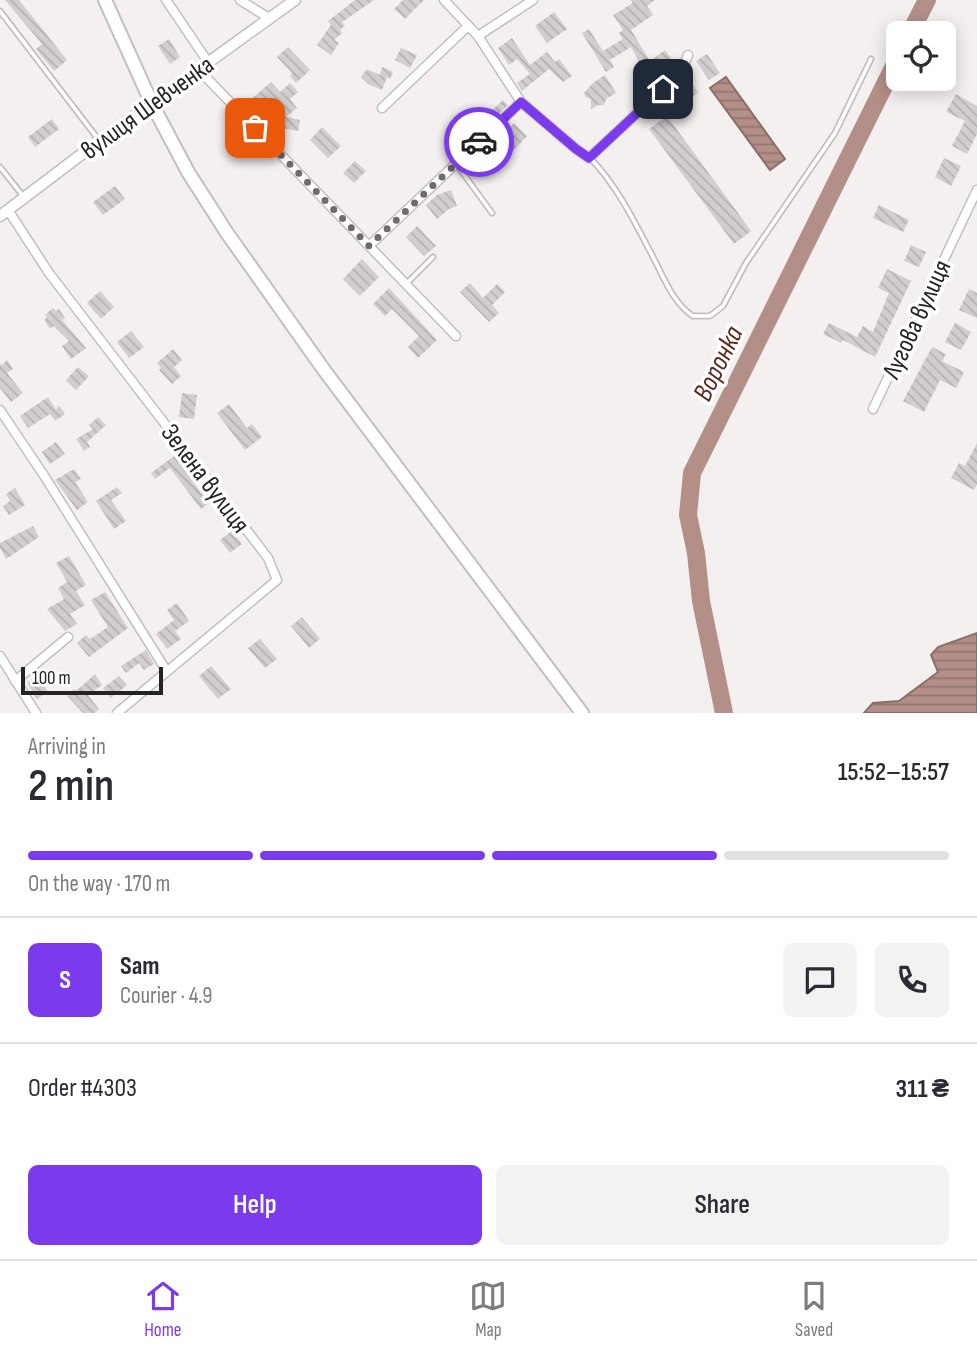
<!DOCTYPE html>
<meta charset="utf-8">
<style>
:root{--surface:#fff;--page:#f2f2f3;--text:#2b2b33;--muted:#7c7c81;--line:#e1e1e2;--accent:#7c3aed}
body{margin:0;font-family:"Sofia Sans Condensed",sans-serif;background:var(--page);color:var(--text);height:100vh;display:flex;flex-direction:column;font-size:26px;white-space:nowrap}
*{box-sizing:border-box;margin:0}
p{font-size:23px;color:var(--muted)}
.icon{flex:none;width:38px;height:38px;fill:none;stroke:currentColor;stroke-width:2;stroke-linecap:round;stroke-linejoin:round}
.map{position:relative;height:713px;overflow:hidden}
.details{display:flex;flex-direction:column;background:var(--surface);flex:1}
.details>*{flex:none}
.fabs{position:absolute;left:886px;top:21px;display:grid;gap:14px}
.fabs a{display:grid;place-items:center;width:70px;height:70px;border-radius:10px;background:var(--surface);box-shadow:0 4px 18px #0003;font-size:35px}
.scale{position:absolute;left:21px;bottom:18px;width:142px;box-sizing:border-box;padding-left:7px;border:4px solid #262423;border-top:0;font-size:19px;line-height:24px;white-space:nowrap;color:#262423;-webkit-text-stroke:5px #fff;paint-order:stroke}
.pin{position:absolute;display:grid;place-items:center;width:60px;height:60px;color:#fff;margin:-30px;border-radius:14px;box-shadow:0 4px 10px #0006}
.courier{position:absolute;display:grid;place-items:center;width:70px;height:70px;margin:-35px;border:5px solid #7c3aed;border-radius:50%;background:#fff;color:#222;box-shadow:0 2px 9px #0007}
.head em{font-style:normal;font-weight:600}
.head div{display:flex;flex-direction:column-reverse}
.head{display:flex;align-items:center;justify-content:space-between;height:119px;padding:0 28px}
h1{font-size:46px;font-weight:600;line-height:52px}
.bar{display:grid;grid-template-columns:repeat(4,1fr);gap:10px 7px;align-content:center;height:84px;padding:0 28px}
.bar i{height:9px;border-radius:5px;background:var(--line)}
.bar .selected{background:var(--accent)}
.bar p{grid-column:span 4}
.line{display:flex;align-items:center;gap:18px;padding:0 28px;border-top:2px solid var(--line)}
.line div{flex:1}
.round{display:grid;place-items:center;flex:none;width:74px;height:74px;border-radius:10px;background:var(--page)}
.primary-button{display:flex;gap:14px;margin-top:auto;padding:14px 28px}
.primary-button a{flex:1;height:80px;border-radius:10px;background:var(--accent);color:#fff;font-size:28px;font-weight:600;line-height:80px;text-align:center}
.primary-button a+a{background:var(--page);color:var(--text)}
.dock{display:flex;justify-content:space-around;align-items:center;height:98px;border-top:2px solid var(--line);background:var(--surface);font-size:19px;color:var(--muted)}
.dock a{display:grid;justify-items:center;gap:4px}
.dock .selected{color:var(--accent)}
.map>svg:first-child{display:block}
</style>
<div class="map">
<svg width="977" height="713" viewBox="0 0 977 713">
<defs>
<pattern id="water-rules" width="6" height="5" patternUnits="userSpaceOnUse" patternTransform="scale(1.75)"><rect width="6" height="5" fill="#b38f87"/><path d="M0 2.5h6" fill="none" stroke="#91756e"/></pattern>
<pattern id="building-back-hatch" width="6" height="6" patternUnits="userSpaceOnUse" patternTransform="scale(1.75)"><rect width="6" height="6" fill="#d2cecd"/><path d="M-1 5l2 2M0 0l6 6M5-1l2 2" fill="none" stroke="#b4b1b0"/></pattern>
</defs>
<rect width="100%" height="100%" fill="#f4f0ef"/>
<!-- water -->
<path fill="url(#water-rules)" stroke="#896f69" stroke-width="2" d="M726,77l59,82 -15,11 -60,-82z
M977,633v80h-113l9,-10 26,-2 39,-29 -7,-17 7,-8z"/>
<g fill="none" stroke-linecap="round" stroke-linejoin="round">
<!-- river -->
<path stroke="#b38f87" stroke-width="18" d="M910,33l17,-33
M724,713l-23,-112 -5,-48 -8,-38 4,-42 206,-415"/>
</g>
<!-- building -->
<path fill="url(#building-back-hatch)" d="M5,0h14l48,60 -13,11 -18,-22 6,-5z
M355,0h19l-32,22 3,3 -5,5 2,3 -8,7 5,3 -8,12 -14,-10 14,-20 -3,-4z
M403,0h21l-19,19 -11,-10z
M631,0h24l-8,6 6,9 -22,15 19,31 15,-11 10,14 -8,6 -3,-4 -16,12 -17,-31 -21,13 4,7 -8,5 -24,-39 7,-4 14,22 20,-12 -4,-6 4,-3 -10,-15 20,-12z
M554,12l13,17 -20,14 -12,-17z
M512,38l18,27 17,-13 8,10 4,-3 13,17 -9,6 -14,-13 -27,22 -5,-8 13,-9 -13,-15 -8,6 -11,-17z
M169,39l11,18 -10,7 -12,-18z
M288,47l22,23 -14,13 -6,-7 2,-3 -15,-16z
M401,48l16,7 -7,13 -15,-8z
M707,54l13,19 -11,7 -13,-19z
M382,67l11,5 -3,7 -3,-2 -5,13 -14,-6 -7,-7 6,-8 13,6z
M605,75l11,18 -10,6 -2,6h-6l-7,4v-10l-5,-2 -2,-4 9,-10z
M689,80l9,12 -20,17 -12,-13 9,-9z
M271,82l9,10 10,-9 8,9 -8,7 7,9 -11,9 14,3 -2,11 -21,-4 -13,-14 -3,3 -13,-14z
M956,94l21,12v28l-10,20 -15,-8 13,-25 -19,-9z
M503,100l5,5 -22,21 -12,-13 5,-4 7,7z
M667,116l84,115 -17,13 -85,-115z
M52,119l7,10 -24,18 -7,-10z
M514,123l13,13 -14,15 -13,-13z
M322,127l19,19 -13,12 -18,-18z
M488,149l14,14 -15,14 -14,-14z
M944,158l17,8 -10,20 -16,-9z
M355,161l11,10 -12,12 -11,-10z
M115,186l10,13 -22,16 -10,-13z
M451,190l6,16 -8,3 -12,10 -11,-14 11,-10z
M879,205l30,15 -6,12 -30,-14z
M417,226l19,20 -12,10 -18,-19z
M911,245l15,7 -7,15 -15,-6z
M362,259l17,18 -19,19 -17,-17z
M887,269l24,12 -36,76 -32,-17 -2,3 -18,-9 6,-11 28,14 6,-11 10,6 16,-39 -11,-5z
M470,283l13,15 14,-14 8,8 -13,13 7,8 -10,9 -29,-30z
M389,288l48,52 -19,18 -10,-11 11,-11 -27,-27 -7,7 -12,-12z
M969,289l8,4v25l-18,-8z
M100,291l14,16 -13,12 -14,-16z
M53,308l3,3 3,-2 6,9 -3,2 24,28 -15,11 -9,-13 7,-5 -15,-15 -4,3 -6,-9 3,-3 -2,-2z
M955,323l16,9 -10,18 -16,-8z
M131,331l13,16 -15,11 -12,-16z
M932,347l14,7 -4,7 22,11 -8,16 -16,-8 -16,32 -21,-11z
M173,349l9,11 -8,7 7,9 -9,8 -13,-14 2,-2 -4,-5z
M7,360l6,9 -6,4 16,20 -12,9 -11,-14v-25l2,2z
M78,367l11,9 -13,14 -10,-10z
M182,393l15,2 -3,24 -15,-2z
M48,397l8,13 3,-4 6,8 -10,7 -5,-7 -22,14 -8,-12z
M229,404l18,24 5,-4 10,13 -17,13 -28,-37z
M98,417l8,8 -19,17 3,5 -6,4 -8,-12 17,-10 -4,-4z
M56,442l9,12 -15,10 -8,-12z
M977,443v41l-3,6 -23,-12 8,-15 6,3z
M178,453l4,5 -4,3 31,42 -8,6 -31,-41 -15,11 -4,-6z
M74,469l7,10 -6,3 13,20 -11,8 -22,-30z
M117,487l5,6 -11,7 15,21 -12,8 -18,-28z
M15,488l10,17 -16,10 -6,-9 7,-5 -4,-7z
M33,526l6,11 -33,22 -6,-11v-5z
M232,531l10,13 -12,9 -10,-13z
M69,556l17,29 -10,6 9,14 -15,9 7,10 -12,7 -18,-22 17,-10 -6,-11 9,-6 -11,-19z
M105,592l23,36 -39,29 -12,-14 9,-8 4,4 18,-12 -17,-27z
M177,603l12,18 -14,10 6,8 -14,10 -11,-15 18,-14 -7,-10z
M302,617l18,22 -11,9 -18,-22z
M260,639l17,20 -12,9 -17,-20z
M146,650l8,14 -10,6 -5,-7 -13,10 -5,-7z
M211,666l20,23 -13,10 -19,-23z
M95,674l7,11 -14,10 11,14 -5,4h-11l-16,-17 7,-7 2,2z
M38,676l10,16 -11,7 -10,-16z
M119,676l8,9 -16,13 -8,-10z"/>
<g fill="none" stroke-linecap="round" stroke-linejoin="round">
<defs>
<path id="service" d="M0,11l98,128
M591,159c27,28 44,64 62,98 11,21 20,46 40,59h17l13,-10 23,-43 89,-130 36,-74
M457,165l35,48
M0,167l23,29
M408,282l25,-25"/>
<path id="minor" d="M166,0l42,62
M240,0l29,18
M444,0l34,36 43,66 55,47 13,9 92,-86 7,-17
M478,36l55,-36
M198,69l258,267
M382,108l86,-82
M8,210l41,63 219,285 9,22 -160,133
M369,246l152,-144
M873,409l104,-219
M0,410l45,67 121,193
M0,656l36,57
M15,681l53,-44"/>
<path id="tertiary" d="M0,216l99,-75 196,-141"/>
<path id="trunk" d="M105,0l47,104 36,68 39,61 97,137 258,343"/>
</defs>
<!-- service casing -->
<use href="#service" stroke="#c4bfbe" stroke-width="7"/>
<!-- minor casing -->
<use href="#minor" stroke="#c4bfbe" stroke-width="11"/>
<!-- tertiary casing -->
<use href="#tertiary" stroke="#c4bfbe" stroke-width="13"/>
<!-- trunk casing -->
<use href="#trunk" stroke="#c4bfbe" stroke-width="16"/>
<!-- service -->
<use href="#service" stroke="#fff" stroke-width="3.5"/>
<!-- minor -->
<use href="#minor" stroke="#fff" stroke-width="8"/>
<!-- tertiary -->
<use href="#tertiary" stroke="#fff" stroke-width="10"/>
<!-- trunk -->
<use href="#trunk" stroke="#fff" stroke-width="12"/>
</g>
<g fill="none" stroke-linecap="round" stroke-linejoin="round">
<!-- done -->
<path stroke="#6e6b6a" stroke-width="7" stroke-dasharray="0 12.6" d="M255,128l114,118 110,-104"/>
<!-- route -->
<path stroke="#7c3aed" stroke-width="9" d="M479,142l42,-40 55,47 13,9 74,-69"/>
</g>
<g text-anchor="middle" stroke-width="7" stroke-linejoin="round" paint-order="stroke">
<!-- street labels -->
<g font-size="26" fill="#262423" stroke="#fff">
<text transform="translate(147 107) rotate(-36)" y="9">вулиця Шевченка</text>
<text transform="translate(916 319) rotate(-65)" y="9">Лугова вулиця</text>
<text transform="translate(206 478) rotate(53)" y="9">Зелена вулиця</text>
</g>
<!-- water labels -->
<g font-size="28" font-style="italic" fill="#5a291f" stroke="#fff">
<text transform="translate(717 363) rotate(-64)" y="10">Воронка</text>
</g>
</g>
</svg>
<div class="fabs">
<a><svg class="icon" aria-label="locate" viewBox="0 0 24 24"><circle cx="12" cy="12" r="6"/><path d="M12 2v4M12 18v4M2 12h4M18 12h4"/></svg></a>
</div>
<div class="scale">100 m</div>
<div class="pin" style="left:255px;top:128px;background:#ea580c"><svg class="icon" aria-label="bag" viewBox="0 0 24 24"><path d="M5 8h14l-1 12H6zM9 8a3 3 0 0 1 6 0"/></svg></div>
<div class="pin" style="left:663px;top:89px;background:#1f2937"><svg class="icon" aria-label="home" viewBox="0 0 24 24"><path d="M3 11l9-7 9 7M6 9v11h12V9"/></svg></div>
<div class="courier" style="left:479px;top:142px"><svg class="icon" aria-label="car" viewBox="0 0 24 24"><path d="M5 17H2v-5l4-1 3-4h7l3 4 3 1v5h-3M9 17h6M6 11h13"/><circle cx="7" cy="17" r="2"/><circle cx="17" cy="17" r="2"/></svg></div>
</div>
<section class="details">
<div class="head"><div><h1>2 min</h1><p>Arriving in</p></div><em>15:52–15:57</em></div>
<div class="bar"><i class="selected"></i><i class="selected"></i><i class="selected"></i><i></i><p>On the way · 170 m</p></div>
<div class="line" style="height:126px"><b class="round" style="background:var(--accent);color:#fff">S</b><div><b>Sam</b><p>Courier · 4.9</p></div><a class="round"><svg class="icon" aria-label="chat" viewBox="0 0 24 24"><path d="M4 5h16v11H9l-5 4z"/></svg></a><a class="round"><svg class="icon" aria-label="phone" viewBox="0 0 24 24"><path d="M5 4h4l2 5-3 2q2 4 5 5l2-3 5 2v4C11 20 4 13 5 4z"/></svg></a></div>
<div class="line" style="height:91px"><div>Order #4303</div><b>311 ₴</b></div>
<div class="primary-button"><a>Help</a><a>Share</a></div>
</section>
<nav class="dock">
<a class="selected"><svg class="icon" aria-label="home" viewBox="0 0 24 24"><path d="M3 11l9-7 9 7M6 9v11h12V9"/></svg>Home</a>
<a><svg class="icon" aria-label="map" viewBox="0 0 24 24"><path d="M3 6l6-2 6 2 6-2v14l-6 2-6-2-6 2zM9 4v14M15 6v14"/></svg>Map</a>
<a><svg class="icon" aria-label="saved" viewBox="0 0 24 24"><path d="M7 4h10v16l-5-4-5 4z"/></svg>Saved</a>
</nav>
